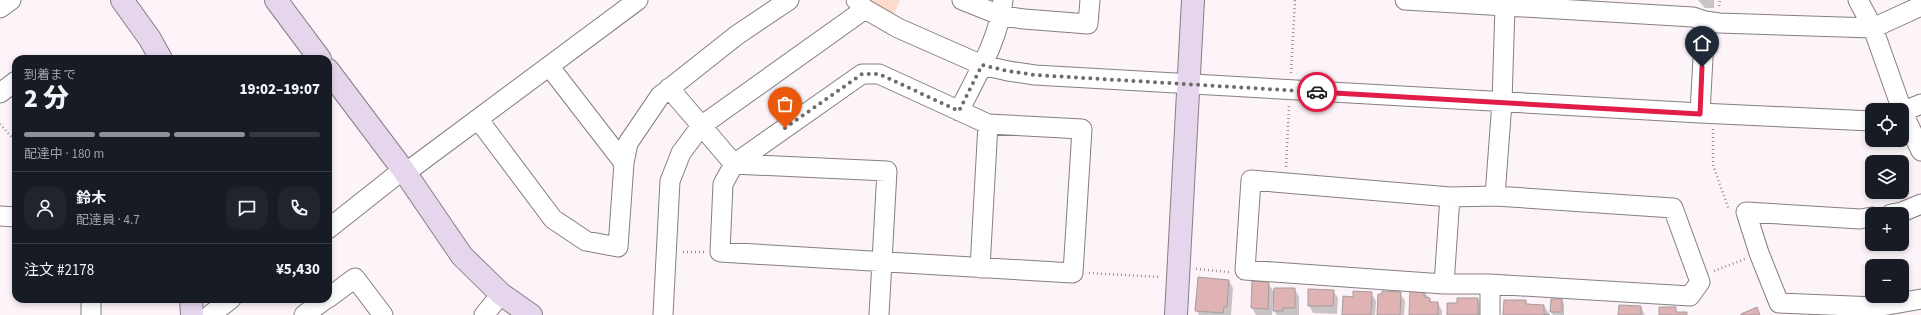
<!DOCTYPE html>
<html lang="ja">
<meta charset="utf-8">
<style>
:root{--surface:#171b24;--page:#20242c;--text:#f1f3f6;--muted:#9ea1a6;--line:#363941;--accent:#8c9099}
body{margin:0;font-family:"Source Sans 3","Noto Sans JP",sans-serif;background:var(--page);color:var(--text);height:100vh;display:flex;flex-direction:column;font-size:15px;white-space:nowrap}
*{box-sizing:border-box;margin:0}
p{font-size:13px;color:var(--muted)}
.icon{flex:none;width:22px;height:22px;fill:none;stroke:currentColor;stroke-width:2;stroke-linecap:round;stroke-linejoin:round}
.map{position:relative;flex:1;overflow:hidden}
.panel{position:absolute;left:12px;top:55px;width:320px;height:248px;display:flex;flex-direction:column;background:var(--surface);border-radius:12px;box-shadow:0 2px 6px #0003}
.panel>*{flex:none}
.fabs{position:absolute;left:1865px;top:103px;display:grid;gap:8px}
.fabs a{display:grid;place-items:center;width:44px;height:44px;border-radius:8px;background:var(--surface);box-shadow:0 2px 6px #0003;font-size:20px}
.pin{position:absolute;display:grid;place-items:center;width:34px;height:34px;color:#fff;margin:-41px -17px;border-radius:50% 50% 50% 0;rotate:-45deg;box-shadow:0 0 4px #0007}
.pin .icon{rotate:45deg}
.courier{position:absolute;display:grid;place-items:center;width:40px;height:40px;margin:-20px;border:3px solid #e11d48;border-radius:50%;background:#fff;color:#222;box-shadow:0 1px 5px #0007}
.headline em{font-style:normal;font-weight:800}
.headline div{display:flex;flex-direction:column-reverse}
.headline{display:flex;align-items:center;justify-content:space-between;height:68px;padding:0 12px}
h1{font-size:26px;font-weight:800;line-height:30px}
.bar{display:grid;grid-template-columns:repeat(4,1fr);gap:6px 4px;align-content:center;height:48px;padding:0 12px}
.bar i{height:5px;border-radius:3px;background:var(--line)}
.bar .current{background:var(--accent)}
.bar p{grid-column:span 4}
.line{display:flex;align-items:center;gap:10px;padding:0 12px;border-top:1px solid var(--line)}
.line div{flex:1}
.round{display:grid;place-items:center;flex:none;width:42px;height:42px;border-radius:12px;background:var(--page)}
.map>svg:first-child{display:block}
</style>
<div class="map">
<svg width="1921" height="315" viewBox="0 0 1921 315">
<rect width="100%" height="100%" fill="#fcf4f8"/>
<!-- green -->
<path fill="#fcdbcc" d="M867,0h33l-7,16z"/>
<!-- shadow -->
<path fill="#0003" d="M1698,0h16v8h-9z
M1229,281l4,7 -2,27h-32l-2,-4z
M1268,283l7,11 20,-5 4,8v18h-22l-3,-4v-12h-1l-1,16h-16l-4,-7z
M1333,291l5,7 -1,16 -24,-1 -4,-8z
M1424,291l8,12h6l4,8v4h-32z
M1371,293l5,8 -1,14h-32l11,-17z
M1400,293l5,8 -1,14h-26z
M1478,299l4,8v8h-34l10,-11z
M1562,300l2,4v11h-11l-2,-3z
M1525,301l3,4 16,1 6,9h-46z
M1641,307l4,8h-26z"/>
<!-- building -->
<path fill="#dfb2b4" stroke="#a59d9d" d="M1198,277l31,3 -2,27h-3l-1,6 -28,-2z
M1252,281l17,1 -1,27 -17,-1z
M1274,288h21v20h-12v3h-10z
M1308,289l26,1 -1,16h-25z
M1410,290h14v7l6,1v4h8v13h-29z
M1353,291l19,1 -1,23h-29l1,-19 10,1z
M1382,291l19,1 -1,23h-23l1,-21h4z
M1457,298h21v17h-31v-12h10z
M1551,299h11v13h-12z
M1504,300h22v4l18,1v9l6,1h-47z
M1619,305l22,1v9h-23z
M1659,307h17v5h11v3h-28z
M1757,307l3,8h-19v-1z"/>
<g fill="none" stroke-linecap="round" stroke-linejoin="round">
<defs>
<path id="street" d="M856,0l9,9 33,19 84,37 26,6 27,4 665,38 172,8
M962,0l40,16 22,3 64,5 2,-24
M1405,0l288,17 12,4 14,2 154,5 48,-22
M1858,0l15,28 29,82
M0,8l11,-8
M549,66l75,97
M862,74h17l109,50 94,5 -9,144 -353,-21 3,-68 11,-20z
M669,88l65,76 153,7 -8,144
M0,93l16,-12
M959,111c17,-34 41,-74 44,-111
M1902,111l19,40
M1902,112l19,-8
M1700,113l5,-92
M478,119l75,100 33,22 32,6 6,-84 4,-20 32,-47 77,-61 52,-35
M1251,180l199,17 45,-1 178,12 27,74 -10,14 -200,-12h-46l-199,-14z
M1495,196l7,-94 3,-96
M1891,214l11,-2 19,-8
M0,216l16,1
M1872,217l-12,2 -114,-7 13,41 20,50 97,4 45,-8
M328,229l67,-53 17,-8 226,-168
M980,268l8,-144
M1444,284l6,-87
M328,298l27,-20 28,37
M91,315v-16
M210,315l21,-16
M304,315l22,-16
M484,315l17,-21
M663,315l7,-134 11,-28 20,-27 164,-117
M1490,315v-31"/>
<path id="secondary" d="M122,0l28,39 11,20
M276,0l44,59
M328,70l76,101 58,85 39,38 30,21
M191,299l1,16
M1176,315l17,-315"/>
</defs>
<!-- street casing -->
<use href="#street" stroke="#857f82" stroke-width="21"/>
<!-- secondary casing -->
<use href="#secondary" stroke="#857f82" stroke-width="24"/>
<!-- path -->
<path stroke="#989395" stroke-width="2.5" stroke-dasharray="1 3" stroke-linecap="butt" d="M1719,6l1,-6
M1291,73l4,-73
M0,124l16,18
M1713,129v36l16,45
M1286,167l3,-61
M683,252h21
M1196,269l33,3
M1714,271l31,-12
M1089,273l71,4"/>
<!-- street -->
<use href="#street" stroke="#fff" stroke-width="19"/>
<!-- secondary -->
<use href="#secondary" stroke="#e5d6ed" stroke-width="22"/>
</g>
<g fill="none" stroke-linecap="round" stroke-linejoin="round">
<!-- done -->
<path stroke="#6f6a6c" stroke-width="4" stroke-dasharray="0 7.2" d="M785,128l77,-54h17l80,37 23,-46 26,6 27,4 282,17"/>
<!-- route -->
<path stroke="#e11d48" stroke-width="5" d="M1317,92l383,22 2,-47"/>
</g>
</svg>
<div class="fabs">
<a><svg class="icon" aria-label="locate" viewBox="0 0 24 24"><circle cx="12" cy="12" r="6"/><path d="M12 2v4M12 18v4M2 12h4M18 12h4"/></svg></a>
<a><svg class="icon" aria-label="layers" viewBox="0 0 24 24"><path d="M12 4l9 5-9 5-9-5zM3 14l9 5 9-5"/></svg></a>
<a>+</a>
<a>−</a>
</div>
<div class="pin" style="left:785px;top:128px;background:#ea580c"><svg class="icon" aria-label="bag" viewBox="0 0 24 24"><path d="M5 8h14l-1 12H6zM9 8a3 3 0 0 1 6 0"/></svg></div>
<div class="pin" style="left:1702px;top:67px;background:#1f2937"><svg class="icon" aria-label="home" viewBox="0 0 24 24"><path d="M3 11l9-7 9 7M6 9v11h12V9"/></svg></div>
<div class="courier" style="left:1317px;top:92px"><svg class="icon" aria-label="car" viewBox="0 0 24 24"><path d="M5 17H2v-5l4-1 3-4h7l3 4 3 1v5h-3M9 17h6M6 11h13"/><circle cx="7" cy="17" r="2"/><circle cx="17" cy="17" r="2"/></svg></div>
<section class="panel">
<div class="headline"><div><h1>2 分</h1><p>到着まで</p></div><em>19:02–19:07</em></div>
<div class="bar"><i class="current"></i><i class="current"></i><i class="current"></i><i></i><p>配達中 · 180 m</p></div>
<div class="line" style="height:72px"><a class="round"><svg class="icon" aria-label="person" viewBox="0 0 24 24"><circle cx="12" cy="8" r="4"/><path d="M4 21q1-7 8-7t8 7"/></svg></a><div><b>鈴木</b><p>配達員 · 4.7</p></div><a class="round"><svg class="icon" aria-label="chat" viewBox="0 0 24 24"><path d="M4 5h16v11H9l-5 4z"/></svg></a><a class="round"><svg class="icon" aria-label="phone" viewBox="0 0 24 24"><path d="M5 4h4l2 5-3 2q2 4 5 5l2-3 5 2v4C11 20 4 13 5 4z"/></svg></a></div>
<div class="line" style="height:52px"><div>注文 #2178</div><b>¥5,430</b></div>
</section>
</div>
